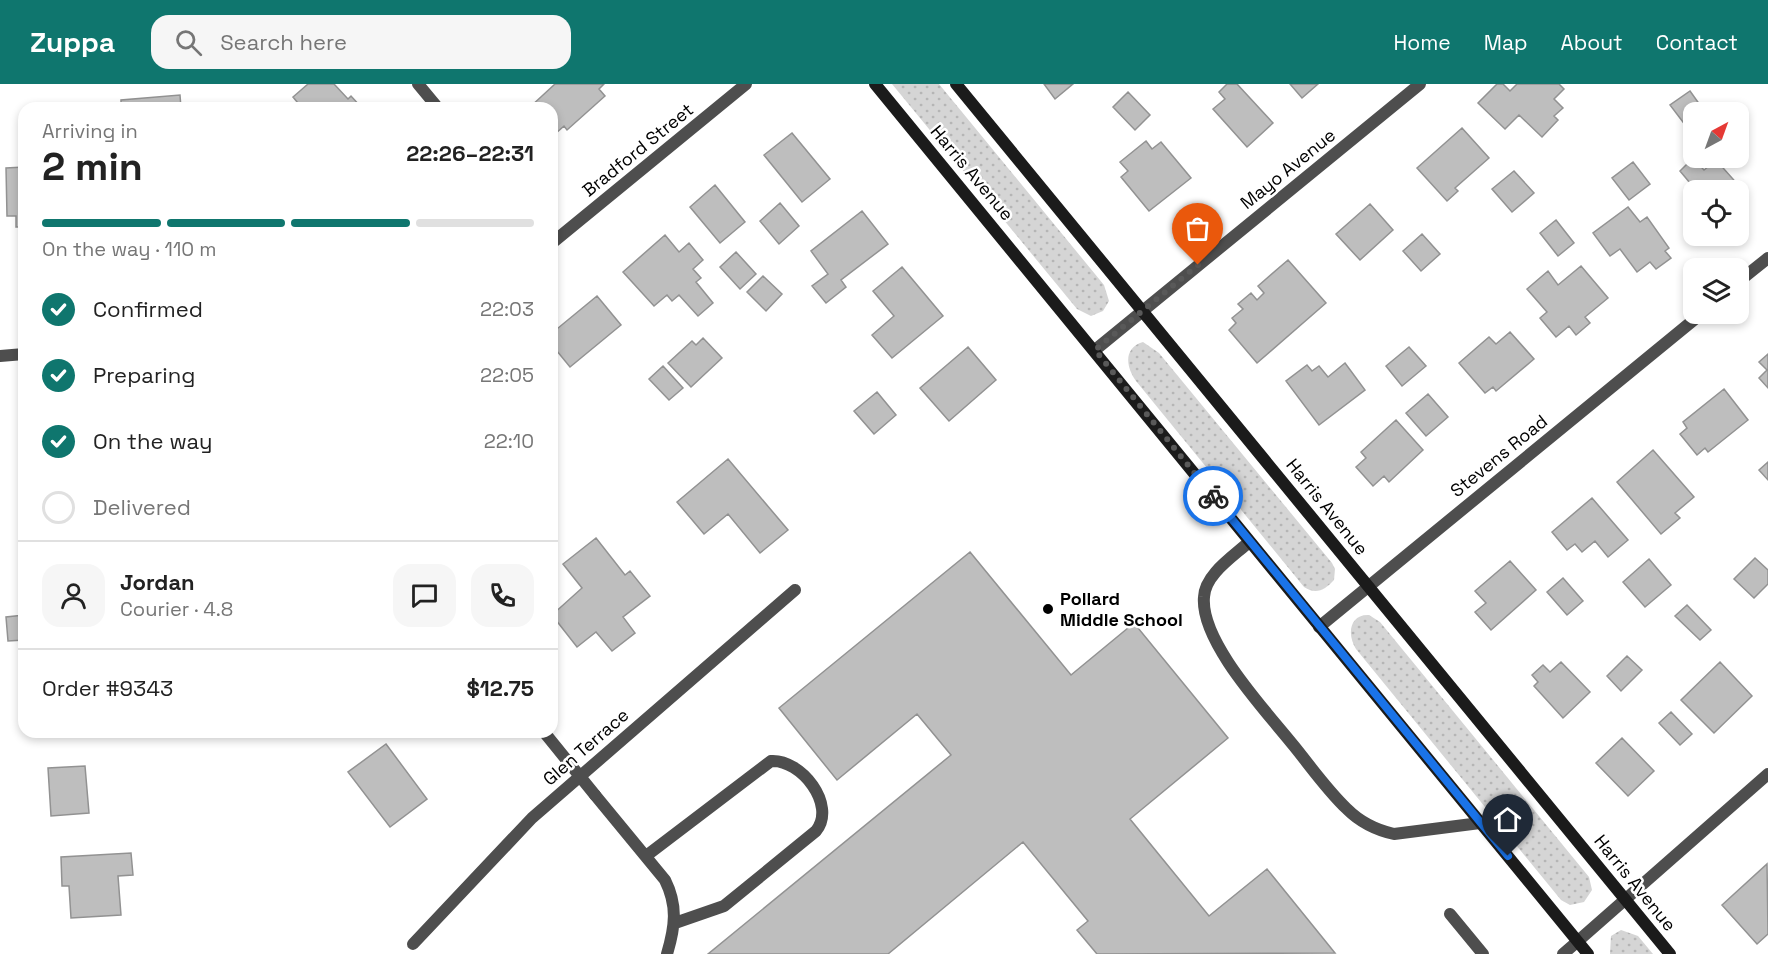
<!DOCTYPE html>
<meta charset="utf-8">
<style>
:root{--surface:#fff;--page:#f6f6f6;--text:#222;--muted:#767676;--line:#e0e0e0;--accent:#0f766e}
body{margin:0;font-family:"Space Grotesk",sans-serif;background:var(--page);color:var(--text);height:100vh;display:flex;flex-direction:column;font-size:22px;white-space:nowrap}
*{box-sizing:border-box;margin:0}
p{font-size:20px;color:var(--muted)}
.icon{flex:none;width:33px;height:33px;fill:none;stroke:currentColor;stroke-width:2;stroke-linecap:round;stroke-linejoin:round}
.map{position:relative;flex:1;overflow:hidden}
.drawer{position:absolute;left:18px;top:18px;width:540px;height:636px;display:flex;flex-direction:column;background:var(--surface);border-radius:18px;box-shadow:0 3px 9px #0003}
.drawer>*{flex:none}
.needle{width:39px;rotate:41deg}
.buttons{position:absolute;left:1683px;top:18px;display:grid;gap:12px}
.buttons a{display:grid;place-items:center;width:66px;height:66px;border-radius:12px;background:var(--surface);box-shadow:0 3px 9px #0003;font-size:30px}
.pin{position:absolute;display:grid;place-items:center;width:51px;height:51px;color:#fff;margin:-62px -26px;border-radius:50% 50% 50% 0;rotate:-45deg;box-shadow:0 0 6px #0007}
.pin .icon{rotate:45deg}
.courier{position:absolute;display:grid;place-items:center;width:60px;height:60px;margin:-30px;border:4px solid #1a73e8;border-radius:50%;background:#fff;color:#222;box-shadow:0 2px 8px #0007}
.overview em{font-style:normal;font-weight:600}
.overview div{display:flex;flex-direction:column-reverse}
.overview{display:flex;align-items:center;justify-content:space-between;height:102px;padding:0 24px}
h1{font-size:39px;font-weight:600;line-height:45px}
.bar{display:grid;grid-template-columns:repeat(4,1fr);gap:9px 6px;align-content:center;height:72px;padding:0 24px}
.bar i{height:8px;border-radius:4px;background:var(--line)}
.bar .selected{background:var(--accent)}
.bar p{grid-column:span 4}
.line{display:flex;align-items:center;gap:15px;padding:0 24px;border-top:2px solid var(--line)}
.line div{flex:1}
.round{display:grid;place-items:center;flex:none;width:63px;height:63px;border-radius:18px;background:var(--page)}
ol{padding:0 24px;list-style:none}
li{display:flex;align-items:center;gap:18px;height:66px}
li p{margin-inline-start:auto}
li .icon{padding:6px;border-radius:50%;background:var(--accent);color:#fff;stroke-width:4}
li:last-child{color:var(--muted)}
li i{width:33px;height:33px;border:3px solid var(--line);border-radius:50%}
header{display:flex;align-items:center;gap:36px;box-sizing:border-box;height:84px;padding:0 30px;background:var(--accent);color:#fff}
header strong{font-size:28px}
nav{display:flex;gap:33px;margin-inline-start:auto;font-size:21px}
.search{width:420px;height:54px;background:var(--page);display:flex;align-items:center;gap:15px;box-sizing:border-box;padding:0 21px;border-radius:18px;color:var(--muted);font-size:22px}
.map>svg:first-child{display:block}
</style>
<header>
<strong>Zuppa</strong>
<div class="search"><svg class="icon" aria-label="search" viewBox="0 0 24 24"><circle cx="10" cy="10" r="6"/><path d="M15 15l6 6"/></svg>Search here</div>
<nav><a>Home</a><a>Map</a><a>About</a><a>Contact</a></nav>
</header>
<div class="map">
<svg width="1768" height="870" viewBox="0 0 1768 870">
<defs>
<pattern id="grass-dots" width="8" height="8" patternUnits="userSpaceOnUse" patternTransform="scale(1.5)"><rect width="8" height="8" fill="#d5d5d5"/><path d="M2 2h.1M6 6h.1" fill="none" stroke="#b5b5b5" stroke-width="1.8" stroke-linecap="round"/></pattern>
</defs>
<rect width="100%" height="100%" fill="#fff"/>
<!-- grass -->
<path fill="url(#grass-dots)" d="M892,0h47l165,201 5,16 -6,10 -12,5 -14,-7z
M1143,258l16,11 173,210 3,6 -1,11c-9,10 -18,15 -30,7l-168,-206c-10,-14 -13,-33 7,-39z
M1369,531l11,7 209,255 3,13 -8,12 -14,3 -9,-5 -205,-251c-9,-14 -7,-35 13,-34z
M1621,846l17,6 15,18h-43l1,-18z"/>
<!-- building -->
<path fill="#bebebe" stroke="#929292" stroke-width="1.5" d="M308,0h26l14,15 3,-3 11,12h-60l-9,-11z
M555,0h49l-5,5 6,7 -38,34 -3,-4 -9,8 -3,-3v-23l-22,-1z
M1044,0h29l-18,15z
M1227,0h10l36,39 -26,24 -34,-38 12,-10 -6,-7z
M1290,0h28l-16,14z
M1497,0h6l7,7 7,-7h42l5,5 -10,10 9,9 -9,8 4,4 -16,17 -23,-22 -14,14 -27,-26z
M1690,7l15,21h-11v15l-5,3 -19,-25z
M1128,8l22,23 -15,15 -22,-23z
M180,11l1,13h-60v-8z
M1462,44l27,30 -34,30 3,3 -11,10 -30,-33z
M792,49l38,46 -28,23 -38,-47z
M1146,57l6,8 9,-7 30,36 -42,33 -28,-34 7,-6 -8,-9z
M1693,74l11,12 12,-10 25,28 -3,2h-44v5l-8,-8 4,-4 -10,-12z
M1633,78l17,22 -21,16 -17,-22z
M24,83v60h-8v-11h-9l-1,-48z
M1514,87l20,22 -22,19 -20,-23z
M715,101l30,37 -25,21 -30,-36z
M1694,113v20l-10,-11z
M780,119l19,23 -20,18 -19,-23z
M1370,120l23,26 -33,30 -24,-26z
M1628,123l12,15 7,-5 22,31 -4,3 6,7 -15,11 -6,-7 -13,10 -17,-23 -10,7 -17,-23z
M862,127l26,33 -47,36 5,7 -20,16 -14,-17 16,-12 -17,-23z
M1556,136l18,23 -16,13 -18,-23z
M1422,150l18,20 -19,17 -18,-20z
M665,151l14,17 10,-9 14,17 -10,9 8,9 -5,4 17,21 -15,13 -19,-21 -7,6 -5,-6 -13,11 -31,-34z
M736,168l20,22 -16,15 -20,-22z
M1288,176l38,43 -69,60 -28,-33 7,-7 -4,-5 11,-9 -5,-5 13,-11 6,7 7,-7 -6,-7z
M1581,182l27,32 -23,19 5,6 -14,12 -7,-9 -13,11 -16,-19 7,-6 -20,-23 21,-18 10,14z
M902,183l41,49 -51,42 -20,-23 22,-19 -21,-25z
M763,192l19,18 -16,17 -19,-19z
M597,212l24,29 -51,42 -18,-22v-12z
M1510,248l24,27 -38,32 -3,-4 -8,6 -26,-30 30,-26 7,7z
M703,254l19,20 -31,29 -23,-24 24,-22 4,4z
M968,263l28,33 -47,41 -29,-33z
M1409,263l17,19 -24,20 -16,-20z
M1768,270v34l-9,-10 8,-8 -8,-8z
M1345,279l20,27 -46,35 -33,-44 21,-16 5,6 7,-5 9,11z
M663,282l20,22 -14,12 -20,-21z
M1724,305l24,31 -40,32 -3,-4 -8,7 -17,-21 7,-6 -4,-6z
M877,308l19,23 -22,19 -20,-23z
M1428,310l20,23 -22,19 -20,-23z
M1396,336l27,30 -34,32 -5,-6 -11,10 -17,-19 10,-9 -5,-6z
M20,345h4l-2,67 -3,-34h4z
M1653,366l41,47 -19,16 5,5 -19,16 -44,-52z
M728,375l60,71 -28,23 -32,-39 -24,20 -27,-32z
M1768,378v18l-9,-10z
M1592,414l36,42 -20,17 -13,-16 -13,11 -7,-8 -8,6 -15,-18z
M596,454l29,37 5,-4 20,25 -27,21 12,16 -23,18 -16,-19 -19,15 -25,-32 30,-27 -19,-24z
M24,465v51l-4,-50z
M970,468l101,123 63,-52 94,115 -98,81 79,97 58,-47 68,84 -238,1 -20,-24 11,-9 -65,-79 -135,112h-180l243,-199 -34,-41 -80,66 -58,-72z
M1755,474l13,12v14l-14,14 -20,-19z
M1649,475l22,26 -26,22 -22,-25z
M1510,477l26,29 -45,40 -16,-18 11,-9 -11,-12z
M1563,494l20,23 -16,14 -20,-23z
M1687,521l24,25 -11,10 -25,-24z
M24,531v25l-16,1 -2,-24z
M1627,572l15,14 -21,21 -14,-15z
M1561,578l29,30 -27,26 -29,-32 4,-4 -6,-7 11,-10 7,7z
M1720,578l32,34 -38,37 -33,-33z
M1671,628l21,22 -12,11 -21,-22z
M1622,654l32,33 -26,25 -32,-33z
M386,660l41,55 -37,28 -42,-55z
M85,682l4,47 -38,3 -3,-48z
M131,769l2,22 -15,1 3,39 -50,3 -2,-32h-7l-1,-29z
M1767,780l1,70 -11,10 -35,-39z"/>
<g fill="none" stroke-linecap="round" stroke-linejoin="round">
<!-- lane -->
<path stroke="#4e4e4e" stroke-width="12" d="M1249,458c-15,14 -44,32 -45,55 -4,45 63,115 90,149 17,21 33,44 53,63 13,13 29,21 47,25l86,-11
M595,711l70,85c13,26 10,47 2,74
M646,772l125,-95c30,-2 66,44 45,70l-92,75 -49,17
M1450,830l33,40
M1563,870l15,-13"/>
<!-- street -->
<path stroke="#4e4e4e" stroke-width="12" d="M418,0l20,24
M552,159l194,-159
M1738,198l30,-24
M1095,266l325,-266
M0,272l24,-2
M1319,543l382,-313
M544,648l51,63
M1578,857l190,-167
M413,860l119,-126 263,-228"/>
<!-- secondary -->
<path stroke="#1b1b1b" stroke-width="12" d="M875,0l713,870
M956,0l714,870"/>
</g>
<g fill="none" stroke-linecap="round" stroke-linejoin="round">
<!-- done -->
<path stroke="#595959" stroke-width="6" stroke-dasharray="0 10.8" d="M1198,181l-103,85 118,146"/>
<!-- route -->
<path stroke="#1a73e8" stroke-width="8" d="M1213,412l295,360"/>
</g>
<!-- markers -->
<circle fill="#000" stroke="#fff" stroke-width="2" cx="1048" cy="525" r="6"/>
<g text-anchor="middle" stroke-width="5" stroke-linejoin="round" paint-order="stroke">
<!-- street labels -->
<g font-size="18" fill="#000" stroke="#fff">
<text transform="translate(638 66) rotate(-39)" y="6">Bradford Street</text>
<text transform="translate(1288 85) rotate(-39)" y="6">Mayo Avenue</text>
<text transform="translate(972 89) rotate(50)" y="6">Harris Avenue</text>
<text transform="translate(1499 372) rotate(-39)" y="6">Stevens Road</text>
<text transform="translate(1327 423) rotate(51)" y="6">Harris Avenue</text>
<text transform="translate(586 663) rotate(-41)" y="6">Glen Terrace</text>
<text transform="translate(1635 799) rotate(51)" y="6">Harris Avenue</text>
</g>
<!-- poi labels -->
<g font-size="18" font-weight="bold" fill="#000" stroke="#fff" text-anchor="start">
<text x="1060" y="521">Pollard<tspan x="1060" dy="21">Middle School</tspan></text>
</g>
</g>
</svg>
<div class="buttons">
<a><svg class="needle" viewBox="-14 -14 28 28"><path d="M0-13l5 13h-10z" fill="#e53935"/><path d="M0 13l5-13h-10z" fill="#767676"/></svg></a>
<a><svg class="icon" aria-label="locate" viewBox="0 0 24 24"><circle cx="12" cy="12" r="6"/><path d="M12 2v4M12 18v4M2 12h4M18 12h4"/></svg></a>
<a><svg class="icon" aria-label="layers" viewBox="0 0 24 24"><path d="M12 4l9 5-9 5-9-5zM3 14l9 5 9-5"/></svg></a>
</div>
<div class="pin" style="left:1198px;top:181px;background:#ea580c"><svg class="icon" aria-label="bag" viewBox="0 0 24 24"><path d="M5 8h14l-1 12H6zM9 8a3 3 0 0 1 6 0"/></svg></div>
<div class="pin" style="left:1508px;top:772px;background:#1f2937"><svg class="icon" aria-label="home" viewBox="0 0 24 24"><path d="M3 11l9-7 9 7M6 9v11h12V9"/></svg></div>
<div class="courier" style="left:1213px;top:412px"><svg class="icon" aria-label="bike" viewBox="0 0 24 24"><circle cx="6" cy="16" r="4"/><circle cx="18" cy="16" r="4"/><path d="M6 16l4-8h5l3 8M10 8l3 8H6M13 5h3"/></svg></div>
<section class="drawer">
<div class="overview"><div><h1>2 min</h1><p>Arriving in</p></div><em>22:26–22:31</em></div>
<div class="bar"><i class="selected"></i><i class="selected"></i><i class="selected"></i><i></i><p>On the way · 110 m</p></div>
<ol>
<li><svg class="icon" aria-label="check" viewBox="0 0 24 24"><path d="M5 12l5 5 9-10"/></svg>Confirmed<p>22:03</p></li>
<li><svg class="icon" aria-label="check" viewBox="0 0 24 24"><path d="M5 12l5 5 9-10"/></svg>Preparing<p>22:05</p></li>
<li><svg class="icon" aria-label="check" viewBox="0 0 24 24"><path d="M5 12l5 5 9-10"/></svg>On the way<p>22:10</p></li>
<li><i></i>Delivered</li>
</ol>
<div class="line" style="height:108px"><a class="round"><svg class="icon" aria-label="person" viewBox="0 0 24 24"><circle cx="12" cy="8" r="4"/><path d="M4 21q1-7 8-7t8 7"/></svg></a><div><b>Jordan</b><p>Courier · 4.8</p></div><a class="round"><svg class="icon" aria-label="chat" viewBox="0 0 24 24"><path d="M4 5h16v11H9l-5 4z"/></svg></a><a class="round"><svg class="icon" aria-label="phone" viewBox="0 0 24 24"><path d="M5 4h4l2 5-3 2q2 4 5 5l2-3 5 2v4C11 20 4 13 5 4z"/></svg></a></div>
<div class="line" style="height:78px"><div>Order #9343</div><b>$12.75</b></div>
</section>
</div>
